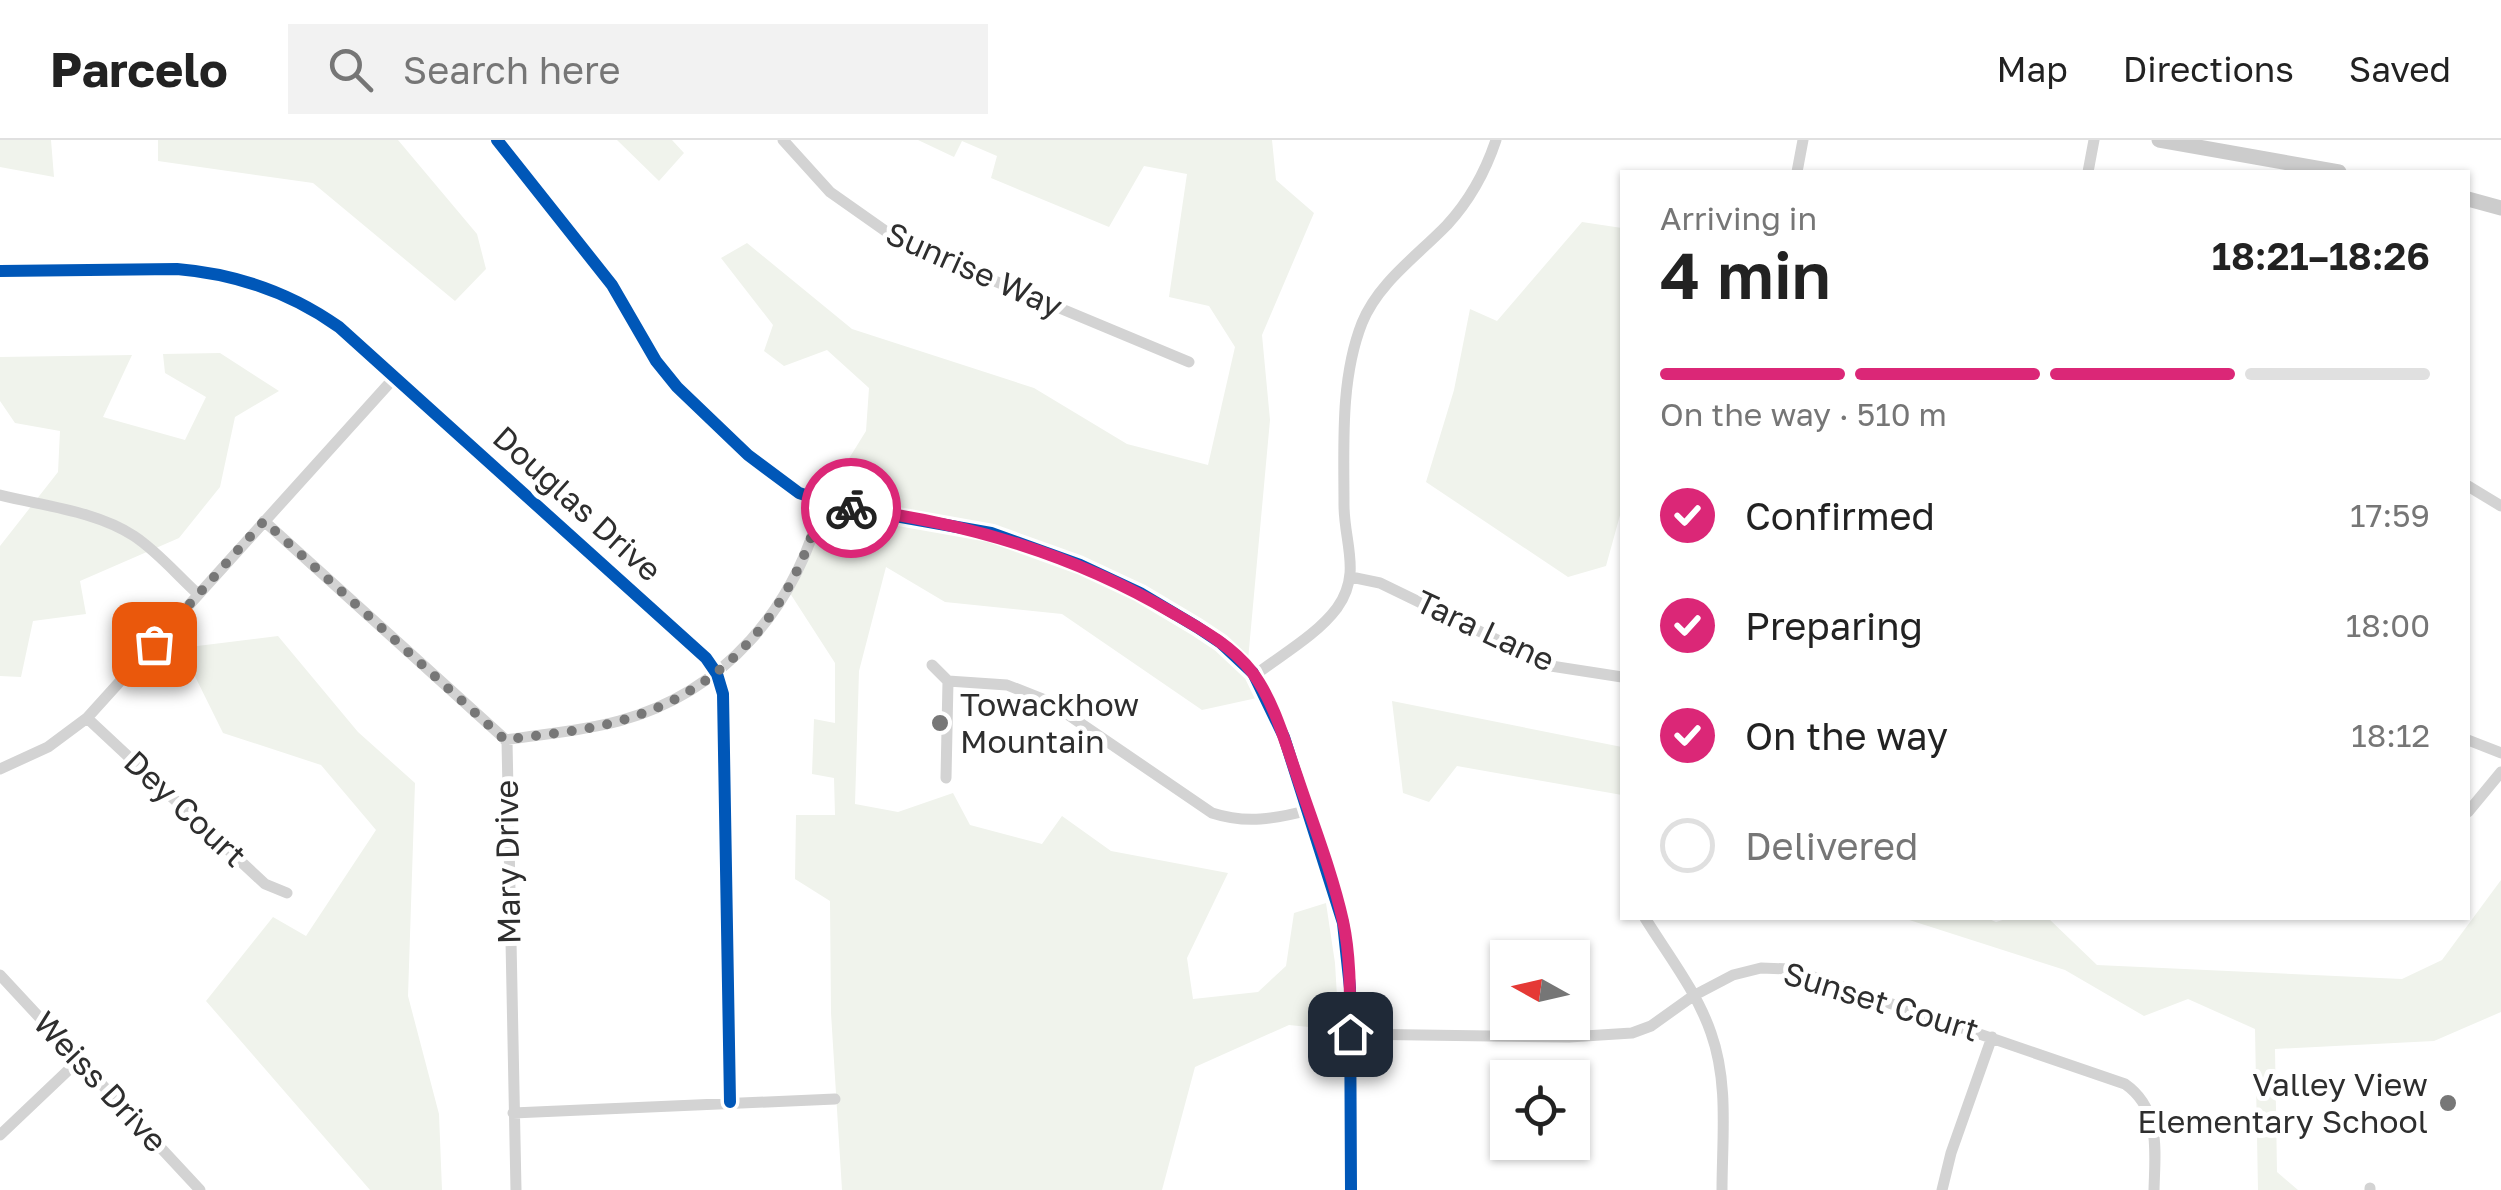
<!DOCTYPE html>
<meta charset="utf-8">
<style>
:root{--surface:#fff;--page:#f2f2f2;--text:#222;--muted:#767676;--line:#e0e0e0;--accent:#db2777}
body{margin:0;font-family:"Golos Text",sans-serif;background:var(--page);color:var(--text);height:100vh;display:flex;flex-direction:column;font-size:38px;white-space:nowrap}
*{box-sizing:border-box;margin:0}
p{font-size:32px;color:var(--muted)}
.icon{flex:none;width:55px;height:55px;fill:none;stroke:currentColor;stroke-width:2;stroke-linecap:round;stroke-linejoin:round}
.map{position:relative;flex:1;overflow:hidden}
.panel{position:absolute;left:1620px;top:30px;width:850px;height:750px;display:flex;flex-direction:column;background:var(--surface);border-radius:0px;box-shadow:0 2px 8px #0004}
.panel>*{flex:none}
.needle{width:65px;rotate:278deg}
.buttons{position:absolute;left:1490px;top:800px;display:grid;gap:20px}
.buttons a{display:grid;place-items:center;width:100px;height:100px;border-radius:0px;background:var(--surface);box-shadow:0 2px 8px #0004;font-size:50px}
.pin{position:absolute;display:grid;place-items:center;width:85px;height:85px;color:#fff;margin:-42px;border-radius:20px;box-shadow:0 5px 15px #0006}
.courier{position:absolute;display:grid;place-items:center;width:100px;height:100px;margin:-50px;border:8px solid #db2777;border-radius:50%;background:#fff;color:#222;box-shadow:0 2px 12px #0007}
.overview em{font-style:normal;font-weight:600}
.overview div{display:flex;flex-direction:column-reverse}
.overview{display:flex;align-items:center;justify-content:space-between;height:170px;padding:0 40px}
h1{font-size:65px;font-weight:600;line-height:75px}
.bar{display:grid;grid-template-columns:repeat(4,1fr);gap:15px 10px;align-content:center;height:120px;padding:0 40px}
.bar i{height:12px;border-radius:8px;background:var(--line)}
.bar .selected{background:var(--accent)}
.bar p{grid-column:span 4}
ol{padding:0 40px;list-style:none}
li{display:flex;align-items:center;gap:30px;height:110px}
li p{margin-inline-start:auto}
li .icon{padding:10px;border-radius:50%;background:var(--accent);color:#fff;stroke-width:4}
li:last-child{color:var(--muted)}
li i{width:55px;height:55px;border:5px solid var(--line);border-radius:50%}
header{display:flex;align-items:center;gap:60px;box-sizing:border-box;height:140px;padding:0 50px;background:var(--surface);border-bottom:2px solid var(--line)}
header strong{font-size:48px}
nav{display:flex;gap:55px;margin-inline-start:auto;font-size:35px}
.search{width:700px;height:90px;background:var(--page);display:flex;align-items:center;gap:25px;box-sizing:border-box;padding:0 35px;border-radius:0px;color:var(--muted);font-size:38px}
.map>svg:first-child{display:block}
</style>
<header>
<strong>Parcelo</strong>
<div class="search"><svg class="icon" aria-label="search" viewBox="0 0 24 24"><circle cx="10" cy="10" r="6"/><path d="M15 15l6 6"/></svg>Search here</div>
<nav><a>Map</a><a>Directions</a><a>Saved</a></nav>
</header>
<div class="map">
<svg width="2501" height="1050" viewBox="0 0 2501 1050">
<rect width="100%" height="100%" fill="#fff"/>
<!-- green -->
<path fill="#f0f3ec" d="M0,0h51l3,37 -54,-10z
M158,0h240l79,94 9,35 -31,32 -142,-118 -155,-22z
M617,0h55l12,13 -25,28z
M918,0h354l4,40 38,33 -52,122 8,85 -22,240 18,36 -64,14 -140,-96 -117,-12 -59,-35 -27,104 -4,133 43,8 55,-19 17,32 72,19 20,-28 49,35 117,22 -41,85 6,41 65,-7 28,-26 8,-53 32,-10 9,60 4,67 -50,-5 -94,42 -33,123h-320l-11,-177 -1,-112 -35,-22 1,-64h39l-1,-37 -22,-4 2,-55 21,4v-60l-49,-76 36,-85 44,-71 3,-43 -42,-38 -43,16 -20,-15 9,-26 -52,-67 26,-15 105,86 182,59 93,56 81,21 27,-118 -26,-41 -40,-9 18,-123 -43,-8 -35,61 -118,-49 6,-22 -35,-15 -8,16z
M1582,82l40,6v280l-16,58 -38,11 -142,-95 28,-92 16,-81 27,12z
M220,213l59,38 -44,26 -15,70 -41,51 -99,43 6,33 -53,7 -12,56 -21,-1v-130l58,-74 2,-41 -45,-8 -15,-22v-44l132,-2 -29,62 82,23 21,-43 -41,-24 -2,-19z
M278,496l80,96 57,51 -7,213 31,118 3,76h-72l-164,-189 67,-84 33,19 70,-106 -55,-65 -98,-32 -42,-85z
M1392,561l230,46v48l-165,-29 -28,36 -26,-9z
M2501,740v132l-67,29 -159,8 2,123 21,18h-40l-3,-161 -67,-30 -44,17 -79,-46 -162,-52h84l9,4 13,-4h39l49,47 305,14 40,-19z"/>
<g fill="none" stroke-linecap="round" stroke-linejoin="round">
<!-- street -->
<path stroke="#d3d3d3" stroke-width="11" d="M497,0l115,145 44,76 21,26 71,68 51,38 40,13 152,27 89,32 60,28 57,34 24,16 32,30 31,64 59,186 7,65 1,202
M783,0l47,52 71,50 288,120
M1797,32l6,-32
M2088,32l6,-32
M0,131l177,-2c60,5 114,24 162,58l367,331 11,16 6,20 7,408
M2468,346l33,20
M0,355c44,11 96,16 134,41 24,16 43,39 64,58
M264,381l243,220 9,449
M1351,437l29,6 171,83 71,11
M932,525l16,16 59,4 41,16 164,112c34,11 63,6 97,-3
M1254,536c27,-21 63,-41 83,-68 25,-35 7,-65 7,-103 0,-60 -4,-126 18,-182 16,-40 55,-67 85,-98 23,-25 38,-52 49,-85
M87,578l178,166 22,9
M505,600c38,-6 77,-9 114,-19 106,-29 177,-114 203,-218
M2468,600l33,13
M0,629l48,-22 39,-29 308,-341
M946,638l2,-97
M2468,672l33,-40
M1645,778c23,37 52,74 66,115 18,50 11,106 11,157
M0,835l200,215
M1350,894l219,3 63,-4 19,-7 42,-30 40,-21 28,-7 29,1 335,115c36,25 30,67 29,106
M513,973l322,-14
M0,995l79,-75
M1942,1050l9,-37 41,-116
M2370,1050v-2"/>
<!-- secondary -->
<path stroke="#ccc" stroke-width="15" d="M2159,0l180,32
M2468,59l33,9"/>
<defs>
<path id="cycleway" d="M497,0l115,145 44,76 21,26 71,68 51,38 40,13 152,27 89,32 60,28 57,34 24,16 32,30 31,64 59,186 7,65 1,202
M0,131l177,-2c60,5 114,24 162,58l367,331 11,16 6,20 7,408"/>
</defs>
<!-- cycleway casing -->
<use href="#cycleway" stroke="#fff" stroke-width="19"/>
<!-- cycleway -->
<use href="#cycleway" stroke="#0057b8" stroke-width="12"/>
</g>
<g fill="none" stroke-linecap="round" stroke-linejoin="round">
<!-- done -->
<path stroke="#777" stroke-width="10" stroke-dasharray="0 18" d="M154,504l110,-123 241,219c38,-6 77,-8 114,-19 107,-29 176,-113 203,-219l29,6"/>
<!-- route -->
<path stroke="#db2777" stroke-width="12" d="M851,368c116,15 222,46 322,105 28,16 59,33 79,59 22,29 33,70 45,104 16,48 35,96 46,145 8,37 7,76 7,113"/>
</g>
<!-- markers -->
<g fill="#777" stroke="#fff" stroke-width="4">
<circle cx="940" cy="583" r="10"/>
<circle cx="2448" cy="963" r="10"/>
</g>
<g text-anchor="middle" stroke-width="10" stroke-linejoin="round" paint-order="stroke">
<!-- street labels -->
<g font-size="32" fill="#2e2e2e" stroke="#fff">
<text transform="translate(974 130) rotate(24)" y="11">Sunrise Way</text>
<text transform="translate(577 364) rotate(42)" y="11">Douglas Drive</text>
<text transform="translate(1485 491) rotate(25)" y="11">Tara Lane</text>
<text transform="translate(185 669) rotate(43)" y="11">Dey Court</text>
<text transform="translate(508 722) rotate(-91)" y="11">Mary Drive</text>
<text transform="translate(1881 862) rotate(17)" y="11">Sunset Court</text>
<text transform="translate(100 942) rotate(47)" y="11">Weiss Drive</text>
</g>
<!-- poi labels -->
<g font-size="32" fill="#2e2e2e" stroke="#fff" text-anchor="start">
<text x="960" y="576">Towackhow<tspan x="960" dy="37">Mountain</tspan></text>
<text x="2428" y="956" text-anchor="end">Valley View<tspan x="2428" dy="37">Elementary School</tspan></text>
</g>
</g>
</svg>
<div class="buttons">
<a><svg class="needle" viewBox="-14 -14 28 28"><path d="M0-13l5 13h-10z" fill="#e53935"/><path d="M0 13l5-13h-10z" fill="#767676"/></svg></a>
<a><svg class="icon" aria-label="locate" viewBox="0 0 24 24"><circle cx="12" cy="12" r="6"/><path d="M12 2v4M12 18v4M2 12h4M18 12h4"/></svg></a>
</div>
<div class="pin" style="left:154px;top:504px;background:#ea580c"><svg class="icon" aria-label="bag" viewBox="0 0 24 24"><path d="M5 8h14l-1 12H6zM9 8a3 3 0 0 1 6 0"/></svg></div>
<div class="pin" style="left:1350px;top:894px;background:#1f2937"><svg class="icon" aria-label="home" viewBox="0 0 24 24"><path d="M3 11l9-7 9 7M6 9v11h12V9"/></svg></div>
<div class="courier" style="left:851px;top:368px"><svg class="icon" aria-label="bike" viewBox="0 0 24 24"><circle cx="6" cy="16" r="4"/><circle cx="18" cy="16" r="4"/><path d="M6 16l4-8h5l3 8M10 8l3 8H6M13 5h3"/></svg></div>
<section class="panel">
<div class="overview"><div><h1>4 min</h1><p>Arriving in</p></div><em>18:21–18:26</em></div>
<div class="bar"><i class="selected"></i><i class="selected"></i><i class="selected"></i><i></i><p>On the way · 510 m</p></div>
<ol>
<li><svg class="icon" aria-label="check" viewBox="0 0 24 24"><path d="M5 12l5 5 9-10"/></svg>Confirmed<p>17:59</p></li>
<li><svg class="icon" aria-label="check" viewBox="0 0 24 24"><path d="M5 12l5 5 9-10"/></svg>Preparing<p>18:00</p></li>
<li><svg class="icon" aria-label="check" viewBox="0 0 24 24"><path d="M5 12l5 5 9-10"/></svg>On the way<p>18:12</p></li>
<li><i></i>Delivered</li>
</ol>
</section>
</div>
